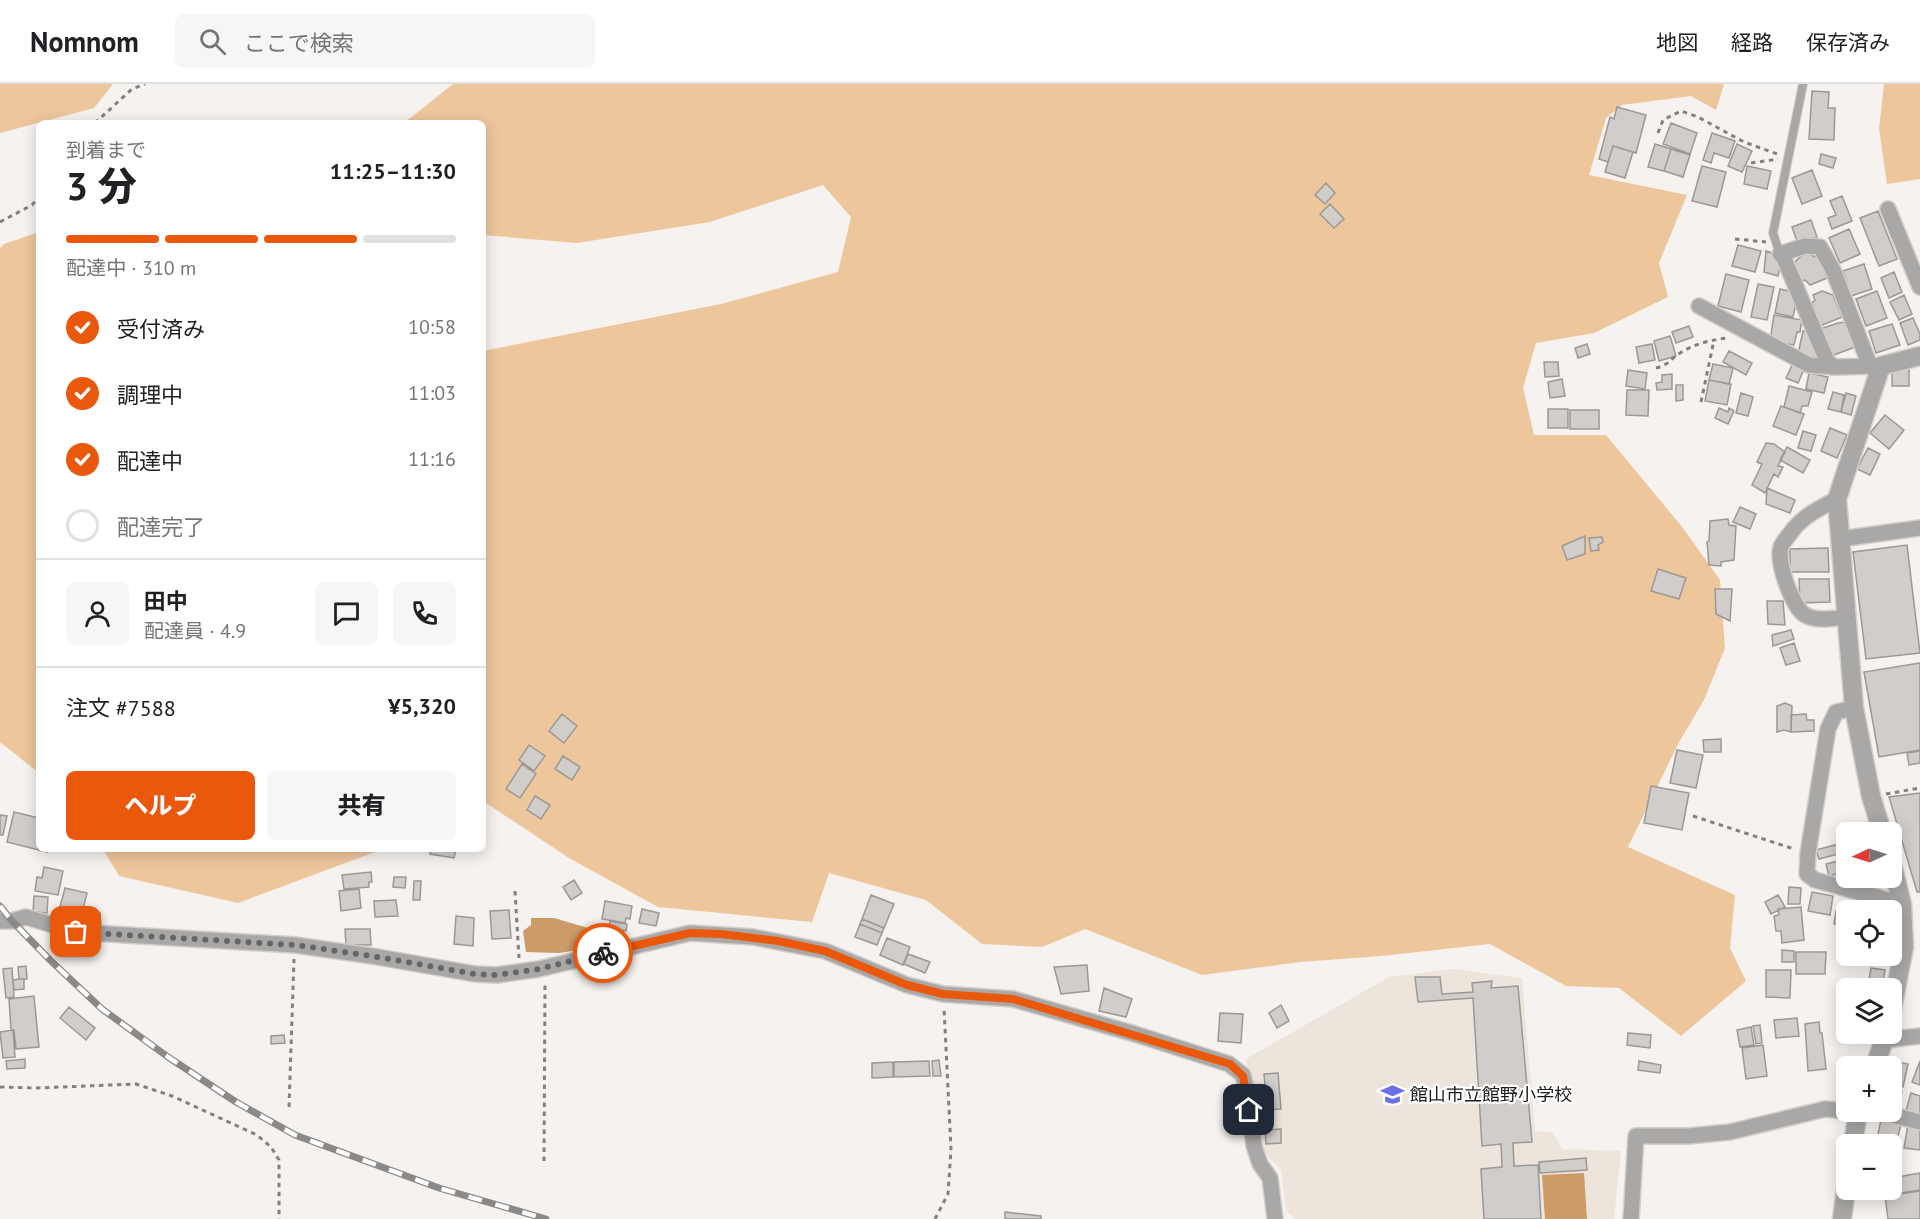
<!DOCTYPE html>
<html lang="ja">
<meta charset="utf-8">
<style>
:root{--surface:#fff;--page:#f6f6f6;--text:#202124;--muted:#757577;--line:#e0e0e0;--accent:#ea580c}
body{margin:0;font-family:"PT Sans","Noto Sans JP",sans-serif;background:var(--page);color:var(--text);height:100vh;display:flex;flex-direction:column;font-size:22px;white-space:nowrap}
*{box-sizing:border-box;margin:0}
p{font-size:20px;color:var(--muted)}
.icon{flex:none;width:33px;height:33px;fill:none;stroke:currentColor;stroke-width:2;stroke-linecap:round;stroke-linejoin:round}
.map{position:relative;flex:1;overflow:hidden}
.sheet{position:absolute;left:36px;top:36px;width:450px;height:732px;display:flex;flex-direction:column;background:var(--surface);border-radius:9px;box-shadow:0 3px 15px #0003}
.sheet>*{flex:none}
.needle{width:39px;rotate:266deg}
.fabs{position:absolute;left:1836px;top:738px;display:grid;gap:12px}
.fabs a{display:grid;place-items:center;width:66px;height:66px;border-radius:9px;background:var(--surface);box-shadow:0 3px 15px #0003;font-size:30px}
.pin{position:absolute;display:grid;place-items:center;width:51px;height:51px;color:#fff;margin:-26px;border-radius:12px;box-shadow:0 3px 9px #0006}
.courier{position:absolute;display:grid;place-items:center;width:60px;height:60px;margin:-30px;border:4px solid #ea580c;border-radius:50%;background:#fff;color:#222;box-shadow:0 2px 8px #0007}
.head em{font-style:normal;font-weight:800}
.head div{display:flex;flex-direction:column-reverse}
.head{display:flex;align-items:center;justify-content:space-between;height:102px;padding:0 30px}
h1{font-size:39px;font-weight:800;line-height:45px}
.bar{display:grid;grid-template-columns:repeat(4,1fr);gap:9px 6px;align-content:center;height:72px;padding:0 30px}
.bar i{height:8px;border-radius:4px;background:var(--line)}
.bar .on{background:var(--accent)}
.bar p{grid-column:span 4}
.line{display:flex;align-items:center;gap:15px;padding:0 30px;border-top:2px solid var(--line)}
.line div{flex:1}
.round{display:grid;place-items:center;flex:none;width:63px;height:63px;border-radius:9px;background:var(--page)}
ol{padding:0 30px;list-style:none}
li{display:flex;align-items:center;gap:18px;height:66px}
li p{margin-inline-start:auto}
li .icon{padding:6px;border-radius:50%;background:var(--accent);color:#fff;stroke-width:4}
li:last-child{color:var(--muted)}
li i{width:33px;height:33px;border:3px solid var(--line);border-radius:50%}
.primary-button{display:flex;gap:12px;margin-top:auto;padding:12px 30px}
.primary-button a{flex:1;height:69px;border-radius:9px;background:var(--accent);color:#fff;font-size:24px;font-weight:800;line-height:69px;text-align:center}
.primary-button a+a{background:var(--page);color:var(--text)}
header{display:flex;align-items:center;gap:36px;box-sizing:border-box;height:84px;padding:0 30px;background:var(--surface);border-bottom:2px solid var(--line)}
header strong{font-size:28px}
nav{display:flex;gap:33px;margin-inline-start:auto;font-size:21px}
.search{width:420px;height:54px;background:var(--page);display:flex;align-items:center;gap:15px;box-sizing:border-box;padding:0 21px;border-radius:9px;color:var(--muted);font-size:22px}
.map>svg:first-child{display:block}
</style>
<header>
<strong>Nomnom</strong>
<div class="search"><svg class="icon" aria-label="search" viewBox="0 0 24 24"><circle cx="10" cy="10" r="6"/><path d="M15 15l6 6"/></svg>ここで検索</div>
<nav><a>地図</a><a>経路</a><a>保存済み</a></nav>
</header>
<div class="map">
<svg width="1920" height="1135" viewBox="0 0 1920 1135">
<rect width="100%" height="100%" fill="#f5f2ef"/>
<!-- built -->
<path fill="#ede4db" d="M1453,885l69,9 13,153 18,2 9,16 59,2 -7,68h-318l-10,-8 -5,-41 -20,-20 -15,-91 143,-82z"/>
<!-- green -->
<path fill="#eec69c" d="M0,0h113l-19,24 -94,25z
M453,0h1271l-8,26 -25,-14 -69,9 -16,13 -17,57 98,20 -28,68 9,34 -74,36 -58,10 -13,45 11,47h72l77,93 37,52 5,68 -21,52 -26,44 -50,103 107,48 -5,53 16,33 -65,55 -62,-48 -53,-2 -76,-42 -108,12 -82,6 -98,13 -117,-46 -43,18 -60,-3 -56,-44 -97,-27 -17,49 -154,-15 -89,-49 -86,-57v-450l238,-47 117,-32 13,-55 -28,-32 -113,37 -133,21 -94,-8v-112h-79z
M1884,0h36v95l-33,5 -8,-55z
M39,148v541l-39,-31v-494l4,-4z
M103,765h280l-145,54 -119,-27z"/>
<!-- water -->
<path fill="#cd9b67" d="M531,834h23l58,17 -1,10 -52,8 -33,-1 -3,-21 8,-6z
M1584,1089l3,46h-42l-3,-44z"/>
<!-- building -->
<path fill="#d0cdca" stroke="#9b9895" stroke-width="1.5" d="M1812,7l17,1 -1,16h7l-1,32 -25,-1z
M1617,23l29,8 -10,38 -23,-7 -5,16 -9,-3 11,-42 4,2z
M1671,39l26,10 -7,21 -27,-10z
M1712,49l23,8 -6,17 -15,-5 -3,10 -8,-3z
M1655,60l16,5 -7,22 -16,-4z
M1737,60l15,7 -10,21 -14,-6z
M1613,62l20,6 -8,26 -20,-6z
M1671,65l19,6 -7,22 -19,-6z
M1821,70l15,4 -3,10 -14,-4z
M1702,82l24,6 -9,35 -25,-6z
M1747,82l24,5 -4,18 -23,-5z
M1812,86l10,26 -20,8 -10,-26z
M1326,99l9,10 -10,11 -10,-9z
M1842,112l10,25 -20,8 -4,-11 8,-3 -6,-14z
M1330,120l14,15 -10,9 -14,-14z
M1878,127l19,48 -18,7 -19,-48z
M1811,136l6,17 -19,7 -6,-17z
M1849,145l11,25 -20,9 -11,-25z
M1738,161l23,6 -6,21 -23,-6z
M1766,167l17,5 -5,20 -14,-4z
M1809,170l11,5 7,19 -17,7 -5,-5 -4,1 -7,-18 8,-8z
M1864,180l8,25 -21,7 -8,-25z
M1894,188l8,20 -13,6 -8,-20z
M1726,190l23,6 -8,32 -23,-6z
M1758,200l16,3 -7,33 -16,-3z
M1780,205l18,4 -5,24 -18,-4z
M1822,207l11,4 9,22 -22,9 -8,-23 3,-3 -2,-5z
M1877,207l10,27 -21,8 -10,-27z
M1904,211l8,19 -13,6 -9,-18z
M1774,231l28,5 -2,12h-3l-3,13 -24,-4z
M1913,234l7,16v6l-12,5 -8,-22z
M1846,238l12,24 -27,10 -11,-27 18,-6z
M1892,240l8,21 -24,8 -7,-22z
M1689,242l4,11 -17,6 -4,-11z
M1803,247l9,2 7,16 -3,9 -18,-4z
M1670,252l6,20 -17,5 -5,-20z
M1587,260l3,10 -12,4 -3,-10z
M1652,260l3,16 -16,3 -3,-16z
M1729,267l23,12 -6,12 -23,-13z
M1794,277l11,6 -7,16 -12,-5z
M1544,278h14l1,14 -14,1z
M1713,280l20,4 -4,16 -20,-4z
M1892,285h17v17h-17z
M1628,286l19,3 -2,16 -19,-3z
M1809,289l19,4 -4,16 -18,-4z
M1672,290v15l-15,1 -1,-7 6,-1v-7z
M1562,295l3,17 -15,2 -2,-16z
M1709,296l22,4 -4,21 -22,-4z
M1676,301h7v15l-7,1z
M1789,302l23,6 -4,14h-6l-2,7 -16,-6z
M1627,306h22l-1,26 -22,-1z
M1833,308l11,3 -3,17 -13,-3z
M1741,309l12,4 -5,19 -12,-3z
M1846,309l10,3 -5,19 -10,-3z
M1781,322l23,8 -8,21 -23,-9z
M1719,324l9,4 1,-4 5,3 -6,13 -13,-6z
M1548,325h20v19h-20z
M1570,326h29v19h-29z
M1885,331l19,15 -15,19 -19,-16z
M1830,344l17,7 -10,23 -16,-7z
M1803,347l13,4 -5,16 -13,-3z
M1766,359l8,1 11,8 -7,14 5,1 -5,10 -4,-3 -9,19 -13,-8 10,-21 -5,-2z
M1787,363l23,13 -7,13 -23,-13z
M1868,364l12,6 -10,21 -13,-6z
M1767,404l28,12 -5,13 -24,-9z
M1740,423l16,7 -6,15 -17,-7z
M1728,435l1,6 7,1 -2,34 -13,2v4l-12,-1 -2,-23 2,-1 1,-20z
M1585,452v18l-18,6 -5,-14z
M1602,453l1,5 -5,3 1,5 -8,1 -2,-13z
M1907,461l13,108 -54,6 -13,-107z
M1828,464l1,24h-39v-23z
M1658,485l28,9 -7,21 -28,-8z
M1799,495h30l1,23 -30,1z
M1715,505h17l-2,32 -14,-7z
M1767,517h16l2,24 -17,-1z
M1791,546l3,9 -21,7 -1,-11z
M1794,559l6,18 -14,4 -6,-17z
M1920,579v87l-41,7 -15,-85z
M1785,619l7,3 -1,26 -7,-2 -7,2v-26z
M562,630l15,12 -13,17 -15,-12z
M1806,630l1,6h7v11l-23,1v-17z
M1721,655v13h-17l-1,-12z
M529,661l16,11 -11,15 -15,-11z
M1677,666l26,5 -7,33 -26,-5z
M1920,667v12l-11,2 -2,-12z
M563,672l17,11 -8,13 -17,-11z
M522,680l14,10 -16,24 -14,-9z
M1651,702l38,7 -7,37 -38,-7z
M1920,709v99h-3l-28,-95z
M535,712l15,9 -9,14 -14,-9z
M14,728l25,6v31h9l-1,3 -40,-10z
M0,731l7,1 -4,19h-3z
M1846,758v10l-27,7 -3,-9z
M430,765h26l-2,9 -24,-4z
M1846,775v19h19v2l-19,4 -2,-12 -15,4 -3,-12z
M44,783l19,4 -5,24 -23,-4 2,-14 5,1z
M371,788l1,10h-3v5l-25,2 -2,-14z
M394,793h12l-1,11 -12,-1z
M574,796l8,13 -11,7 -8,-13z
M414,797h7l-1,19h-7z
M1789,803l12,1 -1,16h-12z
M65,804l22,5 -8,31 -22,-6z
M359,805l2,19 -20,3 -2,-20z
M1812,808l21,4 -3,19 -22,-4z
M871,811l23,9 -10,24 -22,-9z
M1778,811l7,12 -14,7 -6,-12z
M34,812l14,1 -1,16 -14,-1z
M396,816l2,16 -23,1 -1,-16z
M605,817l27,5 -2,13 -4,-1 -1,5 -23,-4z
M1801,823l3,33 -22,3 -1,-12h-5l-2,-15 5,-1 -1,-6z
M642,825l17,4 -3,13 -17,-3z
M509,826l2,28 -19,1 -2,-28z
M1836,827l10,1v14l-12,-2z
M85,829h15l1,12h-16z
M456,832l18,2 -1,28 -19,-2z
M862,835l22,9 -2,5 -22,-9z
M610,837l17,3 -1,7 -17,-3z
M860,840l22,9 -5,12 -22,-8z
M345,845h25l1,16h-25z
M887,854l23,9 -7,18 -23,-10z
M1782,866l12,1v11h-12z
M1796,868h30l-1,22h-29z
M908,870l22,8 -5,11 -21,-9z
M1087,881l2,26 -28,3 -7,-27z
M26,882l1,13h-8l-1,-12z
M12,884l2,29 -8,1 -3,-29z
M1871,884l14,2 -3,18 -14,-2z
M1766,886h25l-1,28 -24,-1z
M1415,893h25l2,17 31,-2 -1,-9 20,-2 -1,7 27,-2 14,156 -19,1 1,23 24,-1 3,54h-57l-3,-50 21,-2 -1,-23 -19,2 -9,-148 -55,4z
M19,895h5v10l-10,1 -1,-10z
M1104,904l28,11 -6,18 -27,-6z
M34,912l5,51 -23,2 -2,-19h-3l-2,-31z
M1281,921l8,16 -12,7 -8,-15z
M69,923l26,21 -9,12 -26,-22z
M1220,929l23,1 -2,29 -23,-2z
M1797,934l2,18 -23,2 -2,-18z
M1819,938l1,11h2l4,36 -18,2 -3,-47z
M1760,941l2,18 -6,1 -3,-18z
M1751,943l3,18 -14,2 -3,-17z
M13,946l2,27 -12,1 -3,-26z
M1628,949l23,2 -1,13 -23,-3z
M284,951l1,8 -14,1v-8z
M1763,961l4,31 -21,3 -4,-31z
M25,975v9l-18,1 -1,-8z
M939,976l2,16h-8l-1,-15z
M1889,976l19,4 -5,23 -11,-2v-19h-5z
M929,977l1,15 -36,1v-15z
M1639,977l22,4 -1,8 -22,-3z
M1920,977v24l-8,-3z
M893,978v15l-21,1v-15z
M1278,989l3,36 -14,1 -3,-36z
M1894,1006l8,2 -4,13 -6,-2z
M1911,1009l9,3v19l-15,-1z
M1881,1036l20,4 -7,28 -2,-1v-7h-16z
M1908,1040l12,2v24l-16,-2z
M1281,1045v14l-15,1 -1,-14z
M1586,1074l1,12 -47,3 -1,-11z
M1920,1089v17l-57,9 -1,-9h30v-12z
M1920,1107v28h-32l-3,-23z
M1005,1128l36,4v3h-36z"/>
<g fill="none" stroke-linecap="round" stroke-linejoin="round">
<defs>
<path id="service" d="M1780,170l-7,-21 30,-149"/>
<path id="minor" d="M1888,125l32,78
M1699,222l110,59 25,2
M1870,282l-37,-96 -13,-23 -15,-1 -25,8 3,2 44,105 7,6 47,-1
M1837,415c-19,10 -36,18 -48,36 -2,3 -7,8 -8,12 -5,14 11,60 24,68 13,7 29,3 42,2
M1840,455l80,-11
M1854,624l-18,4 -8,17 -20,124 -1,21 8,6 87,24
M0,837h12l14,-4 50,15 219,13 77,11 103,18 22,1 42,-6 151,-36 63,4 72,14 82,34 36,9 70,5 122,35 94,30 14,11 4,17 7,54 6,18 10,14 5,41
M1885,956l35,-4
M1880,1028l40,10
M1631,1135l5,-83h53l41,-4 95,-23 21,2"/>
<path id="tertiary" d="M1882,748l-11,-36 -17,-88 -17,-209 44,-133 39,-10
M1892,781l10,39 2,43 -12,62
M1875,982l11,-32
M1853,1060l5,-32
M1842,1135l4,-30"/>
</defs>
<!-- service casing -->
<use href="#service" stroke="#d2cfcd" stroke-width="10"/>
<!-- minor casing -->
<use href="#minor" stroke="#d2cfcd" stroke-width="18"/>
<!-- tertiary casing -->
<use href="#tertiary" stroke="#d2cfcd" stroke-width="21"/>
<!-- path -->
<path stroke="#83817f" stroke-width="3" stroke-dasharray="4.5 4.5" stroke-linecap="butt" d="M95,39l37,-34 13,-5
M1658,49l5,-13 18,-9 17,6 46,25 36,13
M1751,79l27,-4
M0,138l32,-17 7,-8
M1735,155l31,3
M1656,284c13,-3 14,-9 24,-15 14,-9 31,-13 47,-15
M1701,318l13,-62
M1886,710l34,-6
M1693,732l101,33
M515,807l4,67
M0,1003l36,1 100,-4 36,12 85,39 14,12 8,13v59
M289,1023l5,-148
M544,1077l1,-178
M935,1135l13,-25 3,-45 -7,-141"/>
<!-- service -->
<use href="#service" stroke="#a9a8a6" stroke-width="8"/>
<!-- minor -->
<use href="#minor" stroke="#a9a8a6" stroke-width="15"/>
<!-- tertiary -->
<use href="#tertiary" stroke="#a9a8a6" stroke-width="18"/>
<defs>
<path id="rail" d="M0,822l12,15 38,39 52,49 66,48 68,45 59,33 144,53 107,31"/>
</defs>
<!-- rail casing -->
<use href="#rail" stroke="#8b8987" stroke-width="7"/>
<!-- rail -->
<use href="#rail" stroke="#fff" stroke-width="4.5" stroke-dasharray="14" stroke-linecap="butt"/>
</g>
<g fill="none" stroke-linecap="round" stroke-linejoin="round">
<!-- done -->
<path stroke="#676664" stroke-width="6" stroke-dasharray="0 10.8" d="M76,848l219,13 77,11 103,18 22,1 42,-6 64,-16"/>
<!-- route -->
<path stroke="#ea580c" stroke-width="8" d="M603,869l87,-20 31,1 57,7 47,10 82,34 36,9 70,5 217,65 13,12 6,34"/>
</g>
<!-- icons -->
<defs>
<symbol id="school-bare" viewBox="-9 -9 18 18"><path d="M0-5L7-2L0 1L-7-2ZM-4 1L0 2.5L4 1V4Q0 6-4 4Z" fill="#686fe8" stroke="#fff" stroke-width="2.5" paint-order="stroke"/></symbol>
</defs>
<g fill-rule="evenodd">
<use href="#school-bare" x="1376" y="994" width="33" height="33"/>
</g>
<g text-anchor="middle" stroke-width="4.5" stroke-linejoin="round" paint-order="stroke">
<!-- poi labels -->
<g font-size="18" fill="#1b1a19" stroke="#fff" text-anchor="start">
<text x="1410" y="1017">館山市立館野小学校</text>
</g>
</g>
</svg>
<div class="fabs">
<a><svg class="needle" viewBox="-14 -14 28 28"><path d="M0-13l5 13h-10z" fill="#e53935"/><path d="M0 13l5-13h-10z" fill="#757577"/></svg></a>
<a><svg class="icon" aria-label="locate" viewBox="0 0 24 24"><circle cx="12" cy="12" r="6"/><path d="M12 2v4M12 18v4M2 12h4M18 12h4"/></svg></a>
<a><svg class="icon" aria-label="layers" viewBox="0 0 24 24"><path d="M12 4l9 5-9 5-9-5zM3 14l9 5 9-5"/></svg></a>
<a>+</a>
<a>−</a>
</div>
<div class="pin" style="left:76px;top:848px;background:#ea580c"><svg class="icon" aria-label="bag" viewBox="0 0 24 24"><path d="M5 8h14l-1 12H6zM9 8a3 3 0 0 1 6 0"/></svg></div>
<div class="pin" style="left:1249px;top:1026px;background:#1f2937"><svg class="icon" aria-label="home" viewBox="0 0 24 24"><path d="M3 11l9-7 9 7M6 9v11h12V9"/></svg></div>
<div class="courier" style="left:603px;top:869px"><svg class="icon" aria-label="bike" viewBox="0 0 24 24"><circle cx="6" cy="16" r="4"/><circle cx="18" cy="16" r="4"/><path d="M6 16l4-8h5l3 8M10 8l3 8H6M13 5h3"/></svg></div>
<section class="sheet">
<div class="head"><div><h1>3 分</h1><p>到着まで</p></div><em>11:25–11:30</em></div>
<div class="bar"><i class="on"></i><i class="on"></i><i class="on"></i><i></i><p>配達中 · 310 m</p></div>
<ol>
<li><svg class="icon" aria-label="check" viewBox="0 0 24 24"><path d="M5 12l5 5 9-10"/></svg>受付済み<p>10:58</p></li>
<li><svg class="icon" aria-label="check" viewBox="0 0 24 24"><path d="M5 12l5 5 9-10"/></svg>調理中<p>11:03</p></li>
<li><svg class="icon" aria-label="check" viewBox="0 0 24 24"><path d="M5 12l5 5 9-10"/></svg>配達中<p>11:16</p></li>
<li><i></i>配達完了</li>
</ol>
<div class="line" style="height:108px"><a class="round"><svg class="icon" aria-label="person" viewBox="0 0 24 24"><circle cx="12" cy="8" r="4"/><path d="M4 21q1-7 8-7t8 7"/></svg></a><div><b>田中</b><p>配達員 · 4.9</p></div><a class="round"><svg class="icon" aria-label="chat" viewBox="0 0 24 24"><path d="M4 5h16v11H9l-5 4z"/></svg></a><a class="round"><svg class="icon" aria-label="phone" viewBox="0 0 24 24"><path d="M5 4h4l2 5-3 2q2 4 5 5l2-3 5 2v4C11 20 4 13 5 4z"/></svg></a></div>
<div class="line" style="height:78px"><div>注文 #7588</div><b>¥5,320</b></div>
<div class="primary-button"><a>ヘルプ</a><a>共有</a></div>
</section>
</div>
